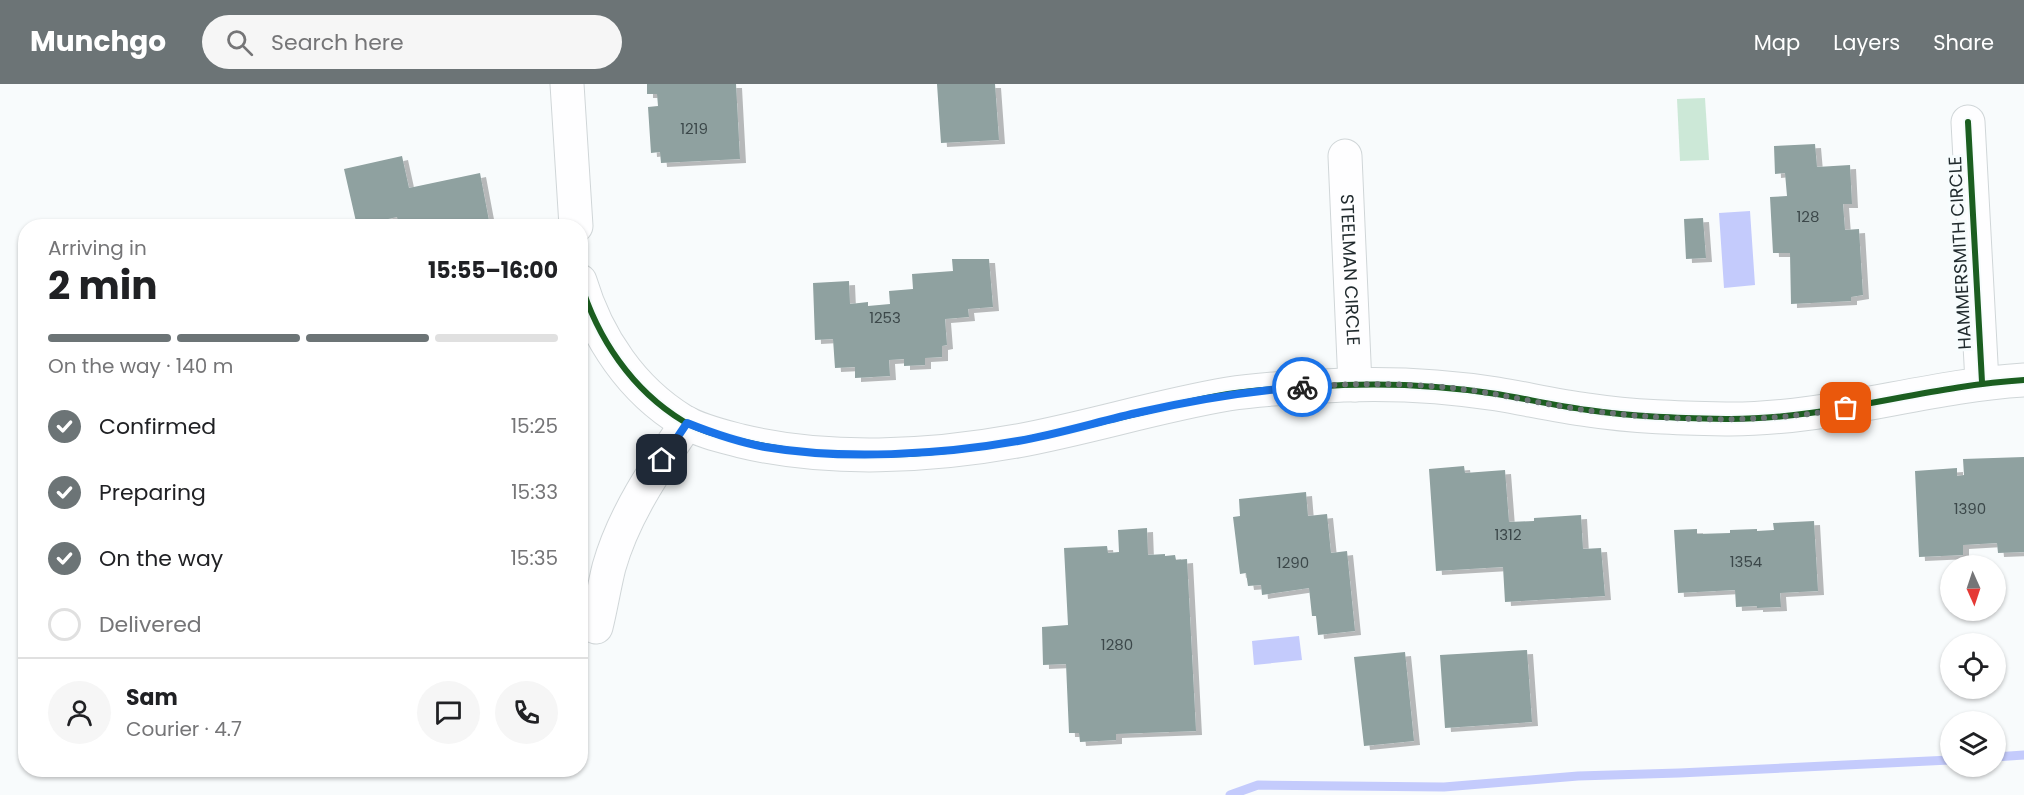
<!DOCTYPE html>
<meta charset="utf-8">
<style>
:root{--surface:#fff;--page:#f6f6f6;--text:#202124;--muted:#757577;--line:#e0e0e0;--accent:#6c7476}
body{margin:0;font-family:Poppins,sans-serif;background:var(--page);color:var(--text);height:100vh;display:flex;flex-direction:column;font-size:22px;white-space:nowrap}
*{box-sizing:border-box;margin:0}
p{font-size:20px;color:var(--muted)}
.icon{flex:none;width:33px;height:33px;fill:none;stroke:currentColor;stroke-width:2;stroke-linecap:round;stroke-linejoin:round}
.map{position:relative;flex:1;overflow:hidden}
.side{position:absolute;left:18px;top:135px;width:570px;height:558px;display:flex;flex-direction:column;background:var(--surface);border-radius:24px;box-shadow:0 2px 4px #0004}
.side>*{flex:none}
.needle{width:39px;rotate:177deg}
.tools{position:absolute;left:1940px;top:471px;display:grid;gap:12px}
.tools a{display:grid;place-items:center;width:66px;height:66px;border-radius:50%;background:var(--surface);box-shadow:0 2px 4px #0004;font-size:30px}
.pin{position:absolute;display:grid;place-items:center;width:51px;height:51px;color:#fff;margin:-26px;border-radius:12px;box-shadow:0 3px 9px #0006}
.courier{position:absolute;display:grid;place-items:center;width:60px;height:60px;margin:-30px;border:4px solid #1a73e8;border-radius:50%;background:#fff;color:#222;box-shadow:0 2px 8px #0007}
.headline em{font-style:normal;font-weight:700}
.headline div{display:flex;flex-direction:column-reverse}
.headline{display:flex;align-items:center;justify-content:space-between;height:102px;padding:0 30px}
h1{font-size:39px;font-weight:700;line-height:45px}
.bar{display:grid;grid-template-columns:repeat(4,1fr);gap:9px 6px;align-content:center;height:72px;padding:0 30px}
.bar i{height:8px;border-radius:4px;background:var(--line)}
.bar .active{background:var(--accent)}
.bar p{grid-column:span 4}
.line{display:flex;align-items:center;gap:15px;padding:0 30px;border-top:2px solid var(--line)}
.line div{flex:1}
.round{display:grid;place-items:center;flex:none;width:63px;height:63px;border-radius:32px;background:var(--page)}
ol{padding:0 30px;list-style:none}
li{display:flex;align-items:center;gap:18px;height:66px}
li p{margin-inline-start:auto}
li .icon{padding:6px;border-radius:50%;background:var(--accent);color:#fff;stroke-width:4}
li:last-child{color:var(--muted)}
li i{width:33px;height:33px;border:3px solid var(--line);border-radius:50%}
header{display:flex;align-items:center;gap:36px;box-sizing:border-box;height:84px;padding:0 30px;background:var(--accent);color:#fff}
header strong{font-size:28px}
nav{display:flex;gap:33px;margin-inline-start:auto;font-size:21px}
.search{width:420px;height:54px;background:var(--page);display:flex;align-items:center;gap:15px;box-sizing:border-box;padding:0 21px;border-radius:33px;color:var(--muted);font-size:22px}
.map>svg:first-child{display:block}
</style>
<header>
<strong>Munchgo</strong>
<div class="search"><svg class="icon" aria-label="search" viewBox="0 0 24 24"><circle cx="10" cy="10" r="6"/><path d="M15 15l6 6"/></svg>Search here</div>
<nav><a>Map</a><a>Layers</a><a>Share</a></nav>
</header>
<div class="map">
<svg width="2024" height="711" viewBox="0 0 2024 711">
<defs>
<filter id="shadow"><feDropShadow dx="6" dy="4" stdDeviation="0" flood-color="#0004"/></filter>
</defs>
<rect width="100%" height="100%" fill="#f8fbfc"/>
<!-- green -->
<path fill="#cce8d7" d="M1705,14l4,62 -29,1 -3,-62z"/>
<!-- water -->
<path fill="#c4cbfc" d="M1750,127l5,74 -31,3 -5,-75z
M1299,552l3,24 -48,5 -2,-24z"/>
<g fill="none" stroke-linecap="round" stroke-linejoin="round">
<!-- stream -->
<path stroke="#c4cbfc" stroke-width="9" d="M1995,673l29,-2
M1230,711l28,-10 186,2 134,-11 101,-3 271,-13"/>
</g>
<!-- building -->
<path fill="#8fa1a0" filter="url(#shadow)" d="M647,0h89l4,75 -79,4 -1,-11 -9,1 -3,-46 10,-1 -1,-12h-10z
M937,0h58l4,56 -58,3z
M1815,60l2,23 33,-2 2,39h-9l2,26 14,-1 4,66 -12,2v4l-60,3 -1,-51h-17l-3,-56 17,-1 -2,-23 -10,1 -1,-28z
M402,72l7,32 71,-15 10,53h-91l-2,-9 -40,9 -13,-57z
M1703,134l3,40 -20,1 -2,-40z
M952,175h37l4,48 -25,2 1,8 -24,2 2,26 -5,1v11l-17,1v7l-21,1v-7l-15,1 1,16 -35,2v-11l-20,1 -2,-29 -18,1 -2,-57 36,-2 1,23 18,-2v4l22,-2 -1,-13 24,-2 -1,-15 41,-3z
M2024,373v95l-26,1 -1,-10 -34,2v10l-44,2 -4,-86 42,-3v8l7,-1 -1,-16z
M1464,382l1,7 40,-3 4,52 25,-1v-3l47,-3 2,34 18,-1 4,48 -100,6 -2,-35 -67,4 -7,-102z
M1306,408l2,24 19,-2 4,39 16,-2 8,80 -37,4 -2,-19h-4l-3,-28 -47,7 -1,-10 -13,1 -2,-13 -6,1 -7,-57 7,-1 -1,-17z
M1814,437l4,70 -38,2 1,14 -24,1v-2l-21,1 -1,-17 -57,3 -4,-63 23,-1v5l33,-1v-3l27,-1v2l17,-1 -1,-7z
M1147,444l1,27 17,-1v2l10,-1 1,5 11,-1 9,172 -80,3v6l-36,2 -1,-9h-10l-3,-69 -23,1 -1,-38 26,-2 -4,-77 43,-2 1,7 11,-1 -1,-22z
M1527,566l5,72 -87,6 -5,-73z
M1405,568l9,89 -50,5 -10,-89z"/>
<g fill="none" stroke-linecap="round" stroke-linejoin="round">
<defs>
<g id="street">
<path d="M567,0l9,142"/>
<path d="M1968,38l14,260"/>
<path id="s1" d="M1345,72l10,229"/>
<path d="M580,197c17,57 52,109 103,140 17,10 39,15 58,20 87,21 189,16 276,0 71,-13 140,-35 211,-47 38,-6 77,-7 115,-9 52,-2 103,1 154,9 30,5 60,12 91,16 46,7 92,8 138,9 102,1 198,-33 298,-39"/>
<path d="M596,543c5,-20 8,-40 13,-60 15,-53 47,-99 78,-144"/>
</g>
</defs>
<!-- street casing -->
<use href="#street" stroke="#d0d6d8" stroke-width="35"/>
<!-- street -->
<use href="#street" stroke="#fefeff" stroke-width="33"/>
<defs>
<path id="cycleway" d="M1968,38l14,260
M580,197c17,57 52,109 103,140 17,10 39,15 58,20 87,21 189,16 276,0 71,-13 140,-35 211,-47 38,-6 77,-7 115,-9 52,-2 103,1 154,9 30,5 60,12 91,16 46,7 92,8 138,9 102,1 198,-33 298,-39"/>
</defs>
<!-- cycleway casing -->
<use href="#cycleway" stroke="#f7fcfd" stroke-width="10"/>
<!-- cycleway -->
<use href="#cycleway" stroke="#1b5e20" stroke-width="6"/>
</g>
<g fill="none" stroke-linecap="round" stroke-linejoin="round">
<!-- done -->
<path stroke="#6c7476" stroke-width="6" stroke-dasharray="0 10.8" d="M1302,303c50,-4 101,-4 150,1 47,5 93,17 140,23 84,10 171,13 254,-3"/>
<!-- route -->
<path stroke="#1a73e8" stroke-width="8" d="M662,376l25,-37c25,10 51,19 78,24 77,13 175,8 253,-6 41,-7 82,-20 123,-29 53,-12 107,-21 161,-25"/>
</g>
<g text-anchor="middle" stroke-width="6" stroke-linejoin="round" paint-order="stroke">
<!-- number labels -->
<g font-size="15" fill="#3c484a">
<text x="694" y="50">1219</text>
<text x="1808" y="138">128</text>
<text x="885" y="239">1253</text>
<text x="1970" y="430">1390</text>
<text x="1508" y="456">1312</text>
<text x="1746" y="483">1354</text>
<text x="1293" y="484">1290</text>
<text x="1117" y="566">1280</text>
</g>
<!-- street labels -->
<g font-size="18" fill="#212b2e" stroke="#f7fcfd">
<text transform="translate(1960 169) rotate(-93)" y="6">HAMMERSMITH CIRCLE</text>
<text dy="6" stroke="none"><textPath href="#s1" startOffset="114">STEELMAN CIRCLE</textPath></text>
</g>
</g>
</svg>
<div class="tools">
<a><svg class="needle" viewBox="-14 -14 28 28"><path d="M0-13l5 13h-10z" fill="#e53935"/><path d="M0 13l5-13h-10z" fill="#757577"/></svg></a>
<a><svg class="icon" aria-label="locate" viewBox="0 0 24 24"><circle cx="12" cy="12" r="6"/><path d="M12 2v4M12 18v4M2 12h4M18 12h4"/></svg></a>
<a><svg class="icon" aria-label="layers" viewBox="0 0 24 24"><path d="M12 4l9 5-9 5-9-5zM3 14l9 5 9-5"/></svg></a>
</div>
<div class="pin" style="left:1846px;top:324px;background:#ea580c"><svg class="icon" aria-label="bag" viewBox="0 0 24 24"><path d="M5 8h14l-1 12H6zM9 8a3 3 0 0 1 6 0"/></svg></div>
<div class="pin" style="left:662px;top:376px;background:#1f2937"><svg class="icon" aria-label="home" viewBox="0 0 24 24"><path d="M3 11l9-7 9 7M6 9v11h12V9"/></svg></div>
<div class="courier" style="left:1302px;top:303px"><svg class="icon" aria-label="bike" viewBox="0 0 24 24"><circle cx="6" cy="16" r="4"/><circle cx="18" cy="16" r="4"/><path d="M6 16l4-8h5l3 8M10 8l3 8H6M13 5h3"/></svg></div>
<section class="side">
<div class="headline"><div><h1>2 min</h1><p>Arriving in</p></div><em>15:55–16:00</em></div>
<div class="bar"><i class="active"></i><i class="active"></i><i class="active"></i><i></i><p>On the way · 140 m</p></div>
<ol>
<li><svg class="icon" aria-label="check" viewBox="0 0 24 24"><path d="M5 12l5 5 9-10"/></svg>Confirmed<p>15:25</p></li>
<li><svg class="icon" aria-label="check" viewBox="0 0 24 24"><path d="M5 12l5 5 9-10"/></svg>Preparing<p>15:33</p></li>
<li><svg class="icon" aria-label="check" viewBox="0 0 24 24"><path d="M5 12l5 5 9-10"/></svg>On the way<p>15:35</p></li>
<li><i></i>Delivered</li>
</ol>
<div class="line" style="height:108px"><a class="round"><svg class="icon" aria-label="person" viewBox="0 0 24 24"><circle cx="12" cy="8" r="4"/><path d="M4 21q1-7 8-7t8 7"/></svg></a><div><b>Sam</b><p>Courier · 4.7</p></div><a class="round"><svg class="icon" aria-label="chat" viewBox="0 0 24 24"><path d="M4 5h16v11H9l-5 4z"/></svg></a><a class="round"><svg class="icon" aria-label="phone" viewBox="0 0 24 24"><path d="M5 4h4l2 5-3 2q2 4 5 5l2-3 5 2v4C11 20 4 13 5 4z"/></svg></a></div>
</section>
</div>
